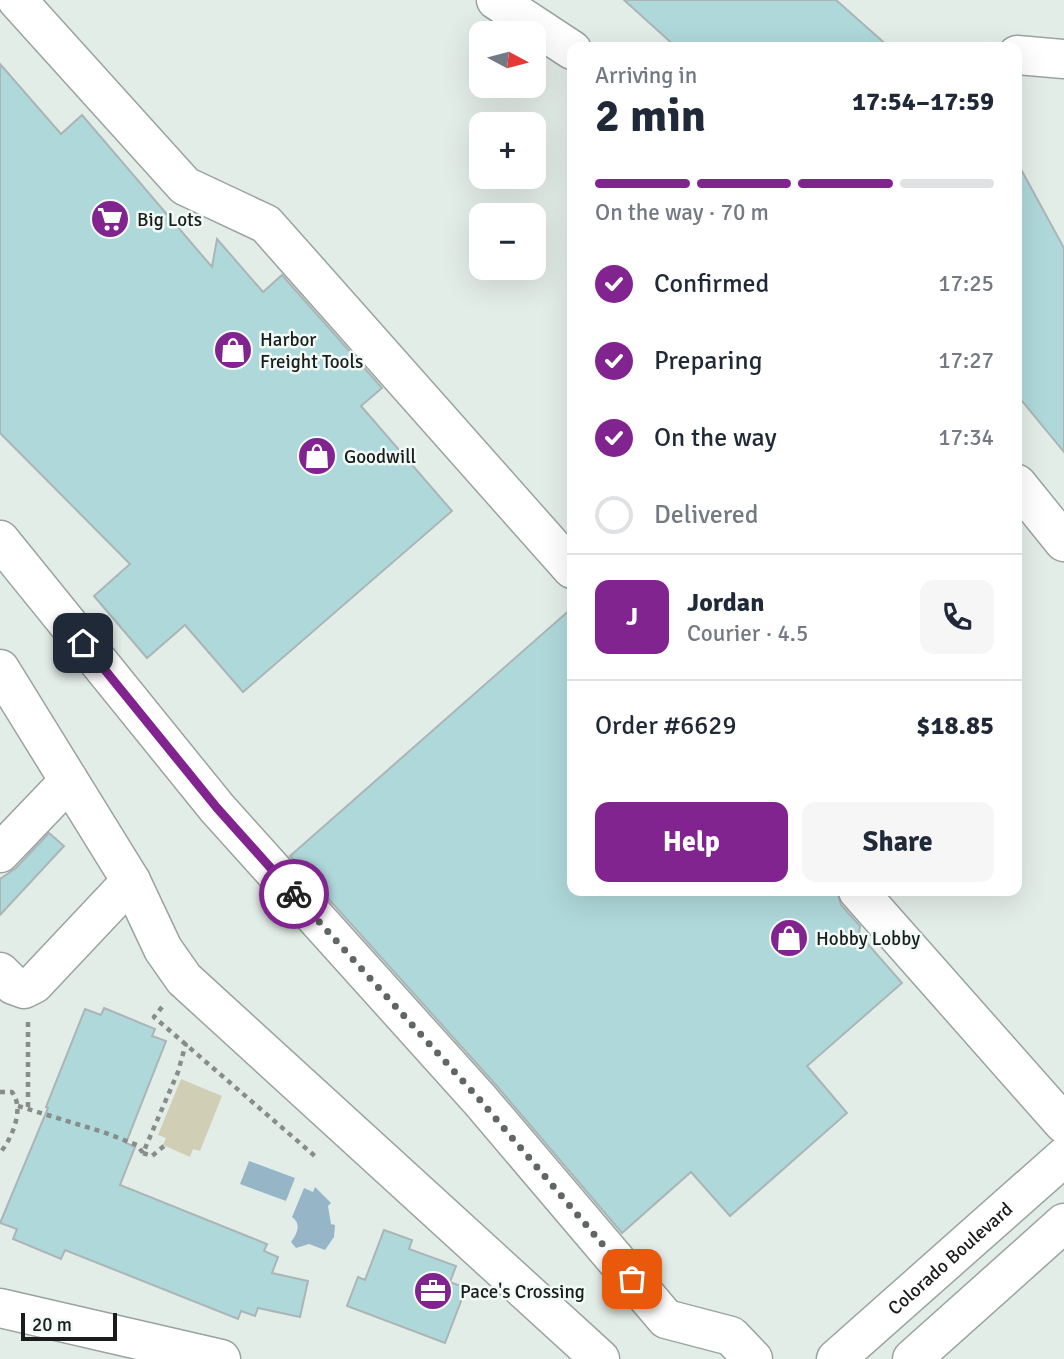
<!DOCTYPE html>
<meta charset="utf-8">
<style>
:root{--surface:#fff;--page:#f6f6f7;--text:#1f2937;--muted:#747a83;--line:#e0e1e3;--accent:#82248f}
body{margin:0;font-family:Signika,sans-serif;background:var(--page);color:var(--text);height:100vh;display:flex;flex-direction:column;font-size:26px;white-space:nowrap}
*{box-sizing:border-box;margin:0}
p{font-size:23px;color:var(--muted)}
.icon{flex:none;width:38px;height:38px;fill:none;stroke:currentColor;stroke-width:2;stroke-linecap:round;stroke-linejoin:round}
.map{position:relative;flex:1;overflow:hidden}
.details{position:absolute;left:567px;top:42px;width:455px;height:854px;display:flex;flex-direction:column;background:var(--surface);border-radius:14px;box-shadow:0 7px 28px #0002}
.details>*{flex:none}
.needle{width:46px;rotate:97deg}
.fabs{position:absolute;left:469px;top:21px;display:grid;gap:14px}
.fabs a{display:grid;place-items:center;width:77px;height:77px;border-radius:14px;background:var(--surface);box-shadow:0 7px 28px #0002;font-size:35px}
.scale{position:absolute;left:21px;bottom:18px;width:96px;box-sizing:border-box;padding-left:7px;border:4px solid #1a1d1b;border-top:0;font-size:19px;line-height:24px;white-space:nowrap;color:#1a1d1b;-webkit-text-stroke:5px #f0faf6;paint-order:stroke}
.pin{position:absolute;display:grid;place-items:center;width:60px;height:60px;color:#fff;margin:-30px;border-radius:14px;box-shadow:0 4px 10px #0006}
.courier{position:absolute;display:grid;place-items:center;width:70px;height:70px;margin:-35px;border:5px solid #82248f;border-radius:50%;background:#fff;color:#222;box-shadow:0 2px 9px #0007}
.headline em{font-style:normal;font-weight:800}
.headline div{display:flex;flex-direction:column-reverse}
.headline{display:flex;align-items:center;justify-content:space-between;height:119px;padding:0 28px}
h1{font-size:46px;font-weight:800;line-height:52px}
.bar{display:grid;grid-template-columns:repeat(4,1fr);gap:10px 7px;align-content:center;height:84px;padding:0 28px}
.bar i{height:9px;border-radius:5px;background:var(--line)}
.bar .active{background:var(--accent)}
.bar p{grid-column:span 4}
.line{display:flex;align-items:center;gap:18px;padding:0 28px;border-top:2px solid var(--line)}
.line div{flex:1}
.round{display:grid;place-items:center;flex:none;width:74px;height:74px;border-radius:14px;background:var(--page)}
ol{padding:0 28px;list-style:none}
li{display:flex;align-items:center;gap:21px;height:77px}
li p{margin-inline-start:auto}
li .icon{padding:7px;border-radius:50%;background:var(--accent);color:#fff;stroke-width:4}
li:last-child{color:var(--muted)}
li i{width:38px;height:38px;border:4px solid var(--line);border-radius:50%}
.primary-button{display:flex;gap:14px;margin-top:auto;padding:14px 28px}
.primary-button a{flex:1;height:80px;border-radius:14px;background:var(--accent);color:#fff;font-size:28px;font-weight:800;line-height:80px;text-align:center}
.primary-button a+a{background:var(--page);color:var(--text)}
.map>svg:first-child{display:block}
</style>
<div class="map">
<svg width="1064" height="1359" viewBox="0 0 1064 1359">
<rect width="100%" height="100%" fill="#e3ede8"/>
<!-- green -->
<path fill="#d0cfb6" d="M181,1079l41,17 -22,55 -7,-2 -3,8 -27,-12 3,-7 -8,-3z"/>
<!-- water -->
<path fill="#96b6c7" d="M249,1161l46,17 -9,23 -46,-17z
M315,1187l16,16 -3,3 3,18 4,1 -1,12 -9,13 -16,-6 -13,4 -5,-6c6,-8 11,-18 1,-25l12,-29 9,4z"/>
<!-- building -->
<path fill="#afd8da" stroke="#abb5b6" stroke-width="2" d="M624,0h212l53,47h-213z
M0,64l61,70 21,-19 130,152 5,-28 46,53 19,-17 100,113 -21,18 91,105 -209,181 -58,-67 -38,33 -53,-62 36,-32 -130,-131z
M1017,162l47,86v204l-47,-57z
M572,608v283h265l4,14 19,21 -1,8 43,49 -95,83 40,47 -117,103 -39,-44 -69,61 -126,-148 -206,-229z
M49,833l15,13 -64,69v-36l16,-11z
M104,1008l51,21 -3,7 14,5 -40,102 9,4 -15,38 147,59 -3,7 14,6 -6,16 36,8 -8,36 -42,-9 -3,8 -14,-5 -3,8 -173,-69 -4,9 -48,-20 4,-10 -17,-6 48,-115 -2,-1 39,-98 16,6z
M384,1230l28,10 -3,9 47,17 -6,16 16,6 -21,55 -98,-37 11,-29 7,3z"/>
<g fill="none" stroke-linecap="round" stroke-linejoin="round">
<defs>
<g id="minor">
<path d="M17,0l168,186 81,38 306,345"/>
<path d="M496,0l76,50"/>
<path d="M1017,55l47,4"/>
<path d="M1017,484l47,58"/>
<path d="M0,540l217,268 263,292 186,219 65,17 22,23"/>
<path d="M0,669l131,212 32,68 21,30 416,380"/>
<path d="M0,853l69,-72"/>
<path d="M858,891l206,233"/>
<path d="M0,972l13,13 11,4 10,-5 97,-103"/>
<path d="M0,1308l221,51"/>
<path id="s1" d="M836,1359l228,-202"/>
<path d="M912,1359l152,-136"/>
</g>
</defs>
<!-- minor casing -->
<use href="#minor" stroke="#9aa39f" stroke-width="41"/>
<!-- path -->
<path stroke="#868d8a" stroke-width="4.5" stroke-dasharray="5 5" stroke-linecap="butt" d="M162,1007l-8,10 162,140
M28,1022v87
M0,1092h12c13,17 0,46 -12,61
M18,1106l85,26 34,13 6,8 35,-81 8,-29
M143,1153l9,3 12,-10"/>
<!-- minor -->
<use href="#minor" stroke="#fff" stroke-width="38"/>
</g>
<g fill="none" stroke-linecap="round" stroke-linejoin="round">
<!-- done -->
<path stroke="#606663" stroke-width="7" stroke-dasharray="0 12.6" d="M294,894l186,206 152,179"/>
<!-- route -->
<path stroke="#82248f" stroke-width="9" d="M83,643l134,165 77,86"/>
</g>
<!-- icons -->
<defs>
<symbol id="supermarket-disc" viewBox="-11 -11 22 22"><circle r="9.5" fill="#82248f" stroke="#f0faf6"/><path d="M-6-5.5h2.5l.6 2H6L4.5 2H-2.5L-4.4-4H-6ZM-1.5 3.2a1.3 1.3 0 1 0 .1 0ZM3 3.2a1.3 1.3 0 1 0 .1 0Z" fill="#fff"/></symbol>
<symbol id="shop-disc" viewBox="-11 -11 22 22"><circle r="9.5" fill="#82248f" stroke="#f0faf6"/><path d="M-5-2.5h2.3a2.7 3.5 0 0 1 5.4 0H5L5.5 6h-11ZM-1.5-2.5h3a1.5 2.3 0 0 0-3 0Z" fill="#fff"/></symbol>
<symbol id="office-disc" viewBox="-11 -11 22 22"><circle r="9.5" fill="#82248f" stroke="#f0faf6"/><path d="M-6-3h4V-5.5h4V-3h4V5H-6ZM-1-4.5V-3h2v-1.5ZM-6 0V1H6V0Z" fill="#fff"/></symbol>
</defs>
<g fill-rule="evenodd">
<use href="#supermarket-disc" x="88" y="197" width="44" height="44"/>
<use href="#shop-disc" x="211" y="328" width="44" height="44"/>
<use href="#shop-disc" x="295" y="434" width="44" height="44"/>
<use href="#shop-disc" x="767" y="916" width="44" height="44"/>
<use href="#office-disc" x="411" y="1269" width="44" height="44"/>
</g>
<g text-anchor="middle" stroke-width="5" stroke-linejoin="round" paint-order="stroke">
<!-- poi labels -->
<g font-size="19" fill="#1a1d1b" stroke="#f0faf6" text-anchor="start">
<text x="137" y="226">Big Lots</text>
<text x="260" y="346">Harbor<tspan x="260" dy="22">Freight Tools</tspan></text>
<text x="344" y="463">Goodwill</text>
<text x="816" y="945">Hobby Lobby</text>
<text x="460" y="1298">Pace's Crossing</text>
</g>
<!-- street labels -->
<g font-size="19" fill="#1a1d1b" stroke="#f0faf6">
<text dy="7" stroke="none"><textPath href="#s1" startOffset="152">Colorado Boulevard</textPath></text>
</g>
</g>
</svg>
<div class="fabs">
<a><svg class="needle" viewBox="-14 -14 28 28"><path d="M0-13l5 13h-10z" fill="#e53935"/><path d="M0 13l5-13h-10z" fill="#747a83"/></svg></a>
<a>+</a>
<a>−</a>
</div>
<div class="scale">20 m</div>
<div class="pin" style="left:632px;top:1279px;background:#ea580c"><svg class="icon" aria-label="bag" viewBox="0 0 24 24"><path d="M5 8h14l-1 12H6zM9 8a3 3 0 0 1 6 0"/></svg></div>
<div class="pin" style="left:83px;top:643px;background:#1f2937"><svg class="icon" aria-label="home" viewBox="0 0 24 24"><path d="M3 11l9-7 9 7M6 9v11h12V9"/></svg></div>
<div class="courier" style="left:294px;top:894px"><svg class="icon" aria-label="bike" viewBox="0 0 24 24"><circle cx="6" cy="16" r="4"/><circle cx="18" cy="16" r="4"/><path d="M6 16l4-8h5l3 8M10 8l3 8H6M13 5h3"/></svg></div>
<section class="details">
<div class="headline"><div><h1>2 min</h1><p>Arriving in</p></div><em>17:54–17:59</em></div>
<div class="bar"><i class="active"></i><i class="active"></i><i class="active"></i><i></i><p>On the way · 70 m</p></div>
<ol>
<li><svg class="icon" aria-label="check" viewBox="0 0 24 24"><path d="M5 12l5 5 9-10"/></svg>Confirmed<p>17:25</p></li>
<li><svg class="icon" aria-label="check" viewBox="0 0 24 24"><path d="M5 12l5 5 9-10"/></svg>Preparing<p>17:27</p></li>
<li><svg class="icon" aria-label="check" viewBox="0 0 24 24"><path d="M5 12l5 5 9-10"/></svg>On the way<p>17:34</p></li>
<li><i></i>Delivered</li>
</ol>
<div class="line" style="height:126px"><b class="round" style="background:var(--accent);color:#fff">J</b><div><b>Jordan</b><p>Courier · 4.5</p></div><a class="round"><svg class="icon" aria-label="phone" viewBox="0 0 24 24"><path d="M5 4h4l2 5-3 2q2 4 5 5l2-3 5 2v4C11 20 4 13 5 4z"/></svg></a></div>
<div class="line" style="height:91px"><div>Order #6629</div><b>$18.85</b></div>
<div class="primary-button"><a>Help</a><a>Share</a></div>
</section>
</div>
